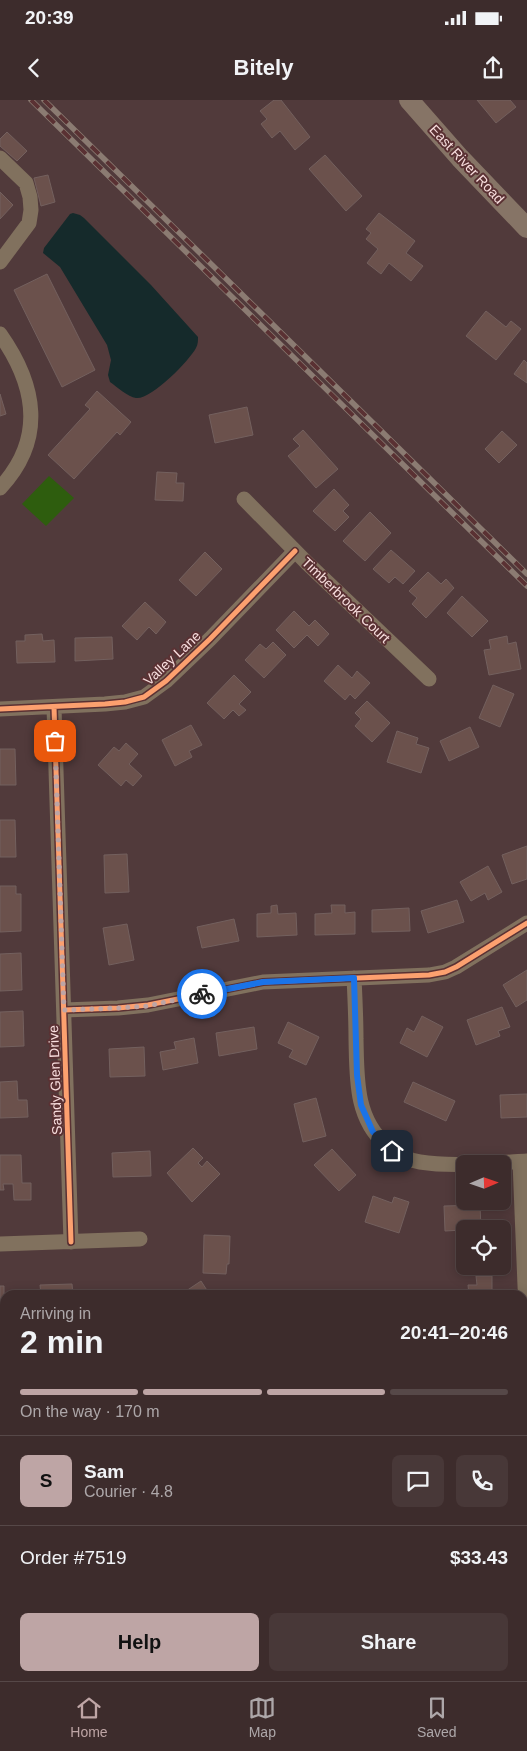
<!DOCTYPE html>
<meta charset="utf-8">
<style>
:root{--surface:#3d2c2c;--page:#483838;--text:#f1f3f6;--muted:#ada7a9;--line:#564848;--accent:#bea5a5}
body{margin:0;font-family:Arial,sans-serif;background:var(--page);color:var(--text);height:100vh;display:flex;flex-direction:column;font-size:19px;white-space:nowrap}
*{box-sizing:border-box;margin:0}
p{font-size:16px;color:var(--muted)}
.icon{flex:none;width:28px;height:28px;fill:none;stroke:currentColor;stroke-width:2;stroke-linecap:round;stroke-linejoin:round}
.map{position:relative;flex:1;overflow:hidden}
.details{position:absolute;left:0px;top:1190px;width:528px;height:391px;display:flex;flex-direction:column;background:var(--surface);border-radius:15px 15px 0 0;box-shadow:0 2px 12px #0003,0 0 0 1px var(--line)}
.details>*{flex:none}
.needle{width:32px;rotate:88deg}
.tools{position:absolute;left:456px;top:1055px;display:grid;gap:10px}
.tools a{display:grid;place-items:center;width:55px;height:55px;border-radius:8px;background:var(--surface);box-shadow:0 2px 12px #0003,0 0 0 1px var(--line);font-size:25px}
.pin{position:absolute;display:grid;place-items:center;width:42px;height:42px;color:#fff;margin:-21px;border-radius:10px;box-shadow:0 2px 8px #0006}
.courier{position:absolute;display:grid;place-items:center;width:50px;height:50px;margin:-25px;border:4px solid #1a73e8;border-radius:50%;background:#fff;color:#222;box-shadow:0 1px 6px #0007}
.overview em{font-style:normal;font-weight:700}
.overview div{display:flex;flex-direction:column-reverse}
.overview{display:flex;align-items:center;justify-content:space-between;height:85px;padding:0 20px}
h1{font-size:32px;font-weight:700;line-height:38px}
.bar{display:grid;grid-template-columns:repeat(4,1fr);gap:8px 5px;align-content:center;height:60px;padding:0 20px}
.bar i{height:6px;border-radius:4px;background:var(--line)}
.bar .on{background:var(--accent)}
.bar p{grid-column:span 4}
.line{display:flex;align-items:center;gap:12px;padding:0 20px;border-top:1px solid var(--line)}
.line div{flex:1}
.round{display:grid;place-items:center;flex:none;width:52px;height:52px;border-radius:8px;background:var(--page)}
.cta{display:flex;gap:10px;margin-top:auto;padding:10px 20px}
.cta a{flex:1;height:58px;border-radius:8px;background:var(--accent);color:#111;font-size:20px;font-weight:700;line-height:58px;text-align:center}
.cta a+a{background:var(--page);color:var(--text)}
.status{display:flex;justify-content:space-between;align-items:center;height:35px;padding:0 25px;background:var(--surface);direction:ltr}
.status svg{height:14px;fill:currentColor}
header{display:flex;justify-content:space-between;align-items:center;height:65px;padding:0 20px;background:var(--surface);font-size:22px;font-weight:700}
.menu{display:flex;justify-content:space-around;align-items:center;height:70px;border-top:1px solid var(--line);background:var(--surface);font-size:14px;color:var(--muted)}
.menu a{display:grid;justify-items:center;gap:2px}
.menu .on{color:var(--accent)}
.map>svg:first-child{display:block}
</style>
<div class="status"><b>20:39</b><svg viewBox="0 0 49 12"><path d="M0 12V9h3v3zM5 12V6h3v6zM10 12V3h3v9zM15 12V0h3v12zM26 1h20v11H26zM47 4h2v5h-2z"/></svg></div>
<header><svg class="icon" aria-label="back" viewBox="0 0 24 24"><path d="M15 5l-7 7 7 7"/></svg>Bitely<svg class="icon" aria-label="share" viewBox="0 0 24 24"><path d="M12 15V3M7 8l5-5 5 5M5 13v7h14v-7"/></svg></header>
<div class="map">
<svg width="527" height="1581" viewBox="0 0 527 1581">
<rect width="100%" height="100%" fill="#513a3b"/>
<!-- green -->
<path fill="#2e5d0e" d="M49,376l25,22 -28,28 -24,-22z"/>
<!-- water -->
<path fill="#152a2b" d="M73,113l7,2 4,3 67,67 47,52c0,4 0,7 -2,11 -7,13 -45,52 -60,50 -8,-1 -19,-11 -26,-16l-2,-7 3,-15 -4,-15 -47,-78 -17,-14 1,-5 26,-34z"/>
<!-- building -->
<path fill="#6b514c" stroke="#73605e" d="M274,0h7l29,37 -15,13 -15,-19 -8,7 -11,-14 6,-5 -7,-8z
M477,0h33l6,7 -20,16z
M7,32l20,19 -10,10 -17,-15v-7z
M325,55l37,41 -16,15 -37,-42z
M48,75l7,27 -14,4 -7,-28z
M0,92l13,13 -13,14z
M379,113l36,28 -9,12 17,13 -12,15 -22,-18 -8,11 -14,-11 11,-14 -12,-10 5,-6 -5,-4z
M47,174l48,96 -33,17 -48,-97z
M486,211l20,16 5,-6 10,8 -25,31 -30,-24z
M524,260l3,3v20l-13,-9z
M97,291l34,31 -11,13 -3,-3 -43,47 -26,-24 42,-46 -5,-4z
M0,294l6,20 -6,2z
M247,307l6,28 -38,8 -6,-28z
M303,330l35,39 -22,19 -28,-32 12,-10 -7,-7z
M502,331l15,14 -18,18 -14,-14z
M157,372l20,1 -1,10h8l-1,18 -28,-1z
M334,389l15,16 -6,6 6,6 -14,14 -22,-20z
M370,412l21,21 -26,28 -22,-20z
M391,450l24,21 -12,13 -8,-7 -6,6 -16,-14z
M205,452l17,17 -26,27 -17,-16z
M428,472l13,12 5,-5 8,9 -28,30 -14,-14 5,-6 -8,-7z
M462,496l26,25 -16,16 -25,-24z
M145,502l21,20 -10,12 -7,-7 -12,13 -15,-14z
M294,511l15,15 6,-6 14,14 -11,12 -11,-11 -13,13 -18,-18z
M42,534l1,7 11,-1 1,22 -38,1 -1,-22h9v-6z
M507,536l1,8 8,-2 5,27 -32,6 -5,-25 7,-1 -2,-9z
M112,537l1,22 -38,2v-23z
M273,542l13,13 -22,23 -19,-18 15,-16 6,5z
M338,565l14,13 5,-7 13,12 -15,16 -5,-5 -5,6 -21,-19z
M234,575l17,17 -12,12 7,6 -7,6 -6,-6 -9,9 -17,-16z
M493,585l21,9 -14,33 -21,-9z
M367,601l23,22 -18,19 -17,-16 6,-7 -6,-6z
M191,625l11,20 -13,6 3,6 -17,9 -13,-26z
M470,627l9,20 -30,14 -9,-20z
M397,631l21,7 -2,6 13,4 -8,25 -34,-11z
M126,643l12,11 -9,10 13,12 -9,10 -7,-6 -5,6 -23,-21 16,-18 5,4z
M0,649h15l1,36h-16z
M0,720h15l1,37h-16z
M527,746v33l-15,5 -10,-29z
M127,754l2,38 -24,1 -1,-38z
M488,766l14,26 -14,8 -3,-7 -14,8 -11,-19z
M0,786h16v8h5v37l-21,1z
M457,800l7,22 -36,11 -7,-22z
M277,805l1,9 18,-1 1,22 -40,2v-23l14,-1v-7z
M331,805h14v8l10,-1v22l-40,1v-21l17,-1z
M409,808l1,23 -38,1v-22z
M234,819l5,22 -37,7 -5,-21z
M127,824l7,36 -25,5 -6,-37z
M21,853l1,37 -22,1v-37z
M527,870v30l-11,7 -13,-22z
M502,907l8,20 -12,4 2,5 -24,9 -9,-25z
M23,911l1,35 -24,1v-35z
M422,916l21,11 -16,30 -27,-14 7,-15 7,4z
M288,922l31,15 -13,28 -17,-8 4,-7 -15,-7z
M254,927l3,22 -38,7 -3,-23z
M194,938l4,25 -35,7 -3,-18 16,-3 -2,-7z
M144,947l1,29 -35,1 -1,-28z
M17,981l1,19h9l1,17 -28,1v-36z
M413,982l42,19 -9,20 -42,-19z
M527,994v23l-26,1 -1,-23z
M316,998l10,38 -23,6 -9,-38z
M193,1048l10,10 -5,5 4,4 5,-6 13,13 -28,28 -25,-29z
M332,1049l24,26 -17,16 -25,-26z
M150,1051l1,25 -38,1 -1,-24z
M0,1055h21l1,28h9v17h-17l-1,-16h-10l1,6h-4z
M373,1096l19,7 2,-6 15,5 -10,31 -34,-11z
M480,1105l1,24 -36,2 -1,-25z
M204,1135l26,1 -1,28h-2l-1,10 -23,-1z
M476,1176h16v15l-10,1v3h-13l-1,-10h9z
M201,1181l9,14h-30z
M72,1184l1,11h-32l-1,-10z
M0,1186h4v8l20,-1v2h-19v26h-5z
M522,1517h5v20l-5,1z
M37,1576h30l1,5h-31z
M198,1576h13l1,5h-14z
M257,1576h22v3h-22z"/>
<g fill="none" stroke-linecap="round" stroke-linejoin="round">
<!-- minor -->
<path stroke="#81715e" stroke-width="15" d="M0,58l26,25 4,14 1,13 -2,13 -29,39
M0,234c36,51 46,105 0,154
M244,399l63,64 122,116
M54,607l17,535
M0,609l105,-5 20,-2 19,-5 22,-16 44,-42 85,-88
M354,878c1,20 2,40 2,61 1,39 -1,79 30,106 10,9 21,15 34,17 31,5 75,1 107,-1
M64,910l54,-2 30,-3 115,-23 166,-7 16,-3 11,-5 71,-44
M520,1062l7,173
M0,1144l140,-5
M522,1472h5
M0,1489l5,-1"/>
<!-- major -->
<path stroke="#867466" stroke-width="20" d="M409,0l51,58 67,70"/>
<defs>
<path id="rail" d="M31,0l496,486
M44,0l483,474"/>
</defs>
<!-- rail casing -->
<use href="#rail" stroke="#8b7b72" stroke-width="5.5"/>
<!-- rail -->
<use href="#rail" stroke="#5a3133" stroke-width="4" stroke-dasharray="11" stroke-linecap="butt"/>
<defs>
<path id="cycleway" d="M54,607l17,535
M0,609l105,-5 20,-2 19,-5 22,-16 44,-42 85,-88
M64,910l54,-2 30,-3 115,-23 166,-7 16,-3 11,-5 71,-44"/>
</defs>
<!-- cycleway casing -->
<use href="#cycleway" stroke="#5a3133" stroke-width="8"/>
<!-- cycleway -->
<use href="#cycleway" stroke="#fca06f" stroke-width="5"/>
</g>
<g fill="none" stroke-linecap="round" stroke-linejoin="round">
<!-- done -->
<path stroke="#bea5a5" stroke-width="5" stroke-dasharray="0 9" d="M55,641l9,269 54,-2 30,-2 54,-12"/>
<!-- route -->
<path stroke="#1a73e8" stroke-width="6" d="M202,894l61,-12 91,-4 3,97 4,30 12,27 19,19"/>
</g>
<g text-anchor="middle" stroke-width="4" stroke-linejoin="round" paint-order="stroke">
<!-- street labels -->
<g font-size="14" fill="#f8dede" stroke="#5a3133">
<text transform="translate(467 64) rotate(47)" y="5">East River Road</text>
<text transform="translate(346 500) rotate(44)" y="5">Timberbrook Court</text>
<text transform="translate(172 558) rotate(-43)" y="5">Valley Lane</text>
<text transform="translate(55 980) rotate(-92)" y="5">Sandy Glen Drive</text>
</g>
</g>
</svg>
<div class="tools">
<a><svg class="needle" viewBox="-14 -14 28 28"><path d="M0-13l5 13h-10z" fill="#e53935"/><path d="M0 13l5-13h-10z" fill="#ada7a9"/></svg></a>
<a><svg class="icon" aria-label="locate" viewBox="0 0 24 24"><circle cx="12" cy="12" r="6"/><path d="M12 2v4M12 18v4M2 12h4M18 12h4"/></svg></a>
</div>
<div class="pin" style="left:55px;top:641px;background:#ea580c"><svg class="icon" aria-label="bag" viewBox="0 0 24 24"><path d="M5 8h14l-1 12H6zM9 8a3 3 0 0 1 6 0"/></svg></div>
<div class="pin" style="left:392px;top:1051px;background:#1f2937"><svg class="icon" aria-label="home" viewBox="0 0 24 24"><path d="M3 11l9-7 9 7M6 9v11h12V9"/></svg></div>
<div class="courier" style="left:202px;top:894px"><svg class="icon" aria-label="bike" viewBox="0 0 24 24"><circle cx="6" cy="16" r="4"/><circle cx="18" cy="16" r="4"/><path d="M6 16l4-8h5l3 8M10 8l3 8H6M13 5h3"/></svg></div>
<section class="details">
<div class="overview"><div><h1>2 min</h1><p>Arriving in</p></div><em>20:41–20:46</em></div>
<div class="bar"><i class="on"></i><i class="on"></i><i class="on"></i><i></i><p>On the way · 170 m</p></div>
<div class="line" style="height:90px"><b class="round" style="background:var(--accent);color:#111">S</b><div><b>Sam</b><p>Courier · 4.8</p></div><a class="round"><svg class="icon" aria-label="chat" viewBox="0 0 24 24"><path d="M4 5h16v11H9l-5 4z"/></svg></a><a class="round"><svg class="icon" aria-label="phone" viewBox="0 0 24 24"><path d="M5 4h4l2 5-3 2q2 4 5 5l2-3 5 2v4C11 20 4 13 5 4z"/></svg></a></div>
<div class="line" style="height:65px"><div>Order #7519</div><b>$33.43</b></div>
<div class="cta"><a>Help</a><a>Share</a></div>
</section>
</div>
<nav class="menu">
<a class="on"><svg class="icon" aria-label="home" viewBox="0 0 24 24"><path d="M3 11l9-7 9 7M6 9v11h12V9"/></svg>Home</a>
<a><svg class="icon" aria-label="map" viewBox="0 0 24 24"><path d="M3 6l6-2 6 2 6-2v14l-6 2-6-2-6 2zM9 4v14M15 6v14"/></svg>Map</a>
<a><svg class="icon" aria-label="saved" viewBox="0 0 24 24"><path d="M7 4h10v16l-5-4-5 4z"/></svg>Saved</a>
</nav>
